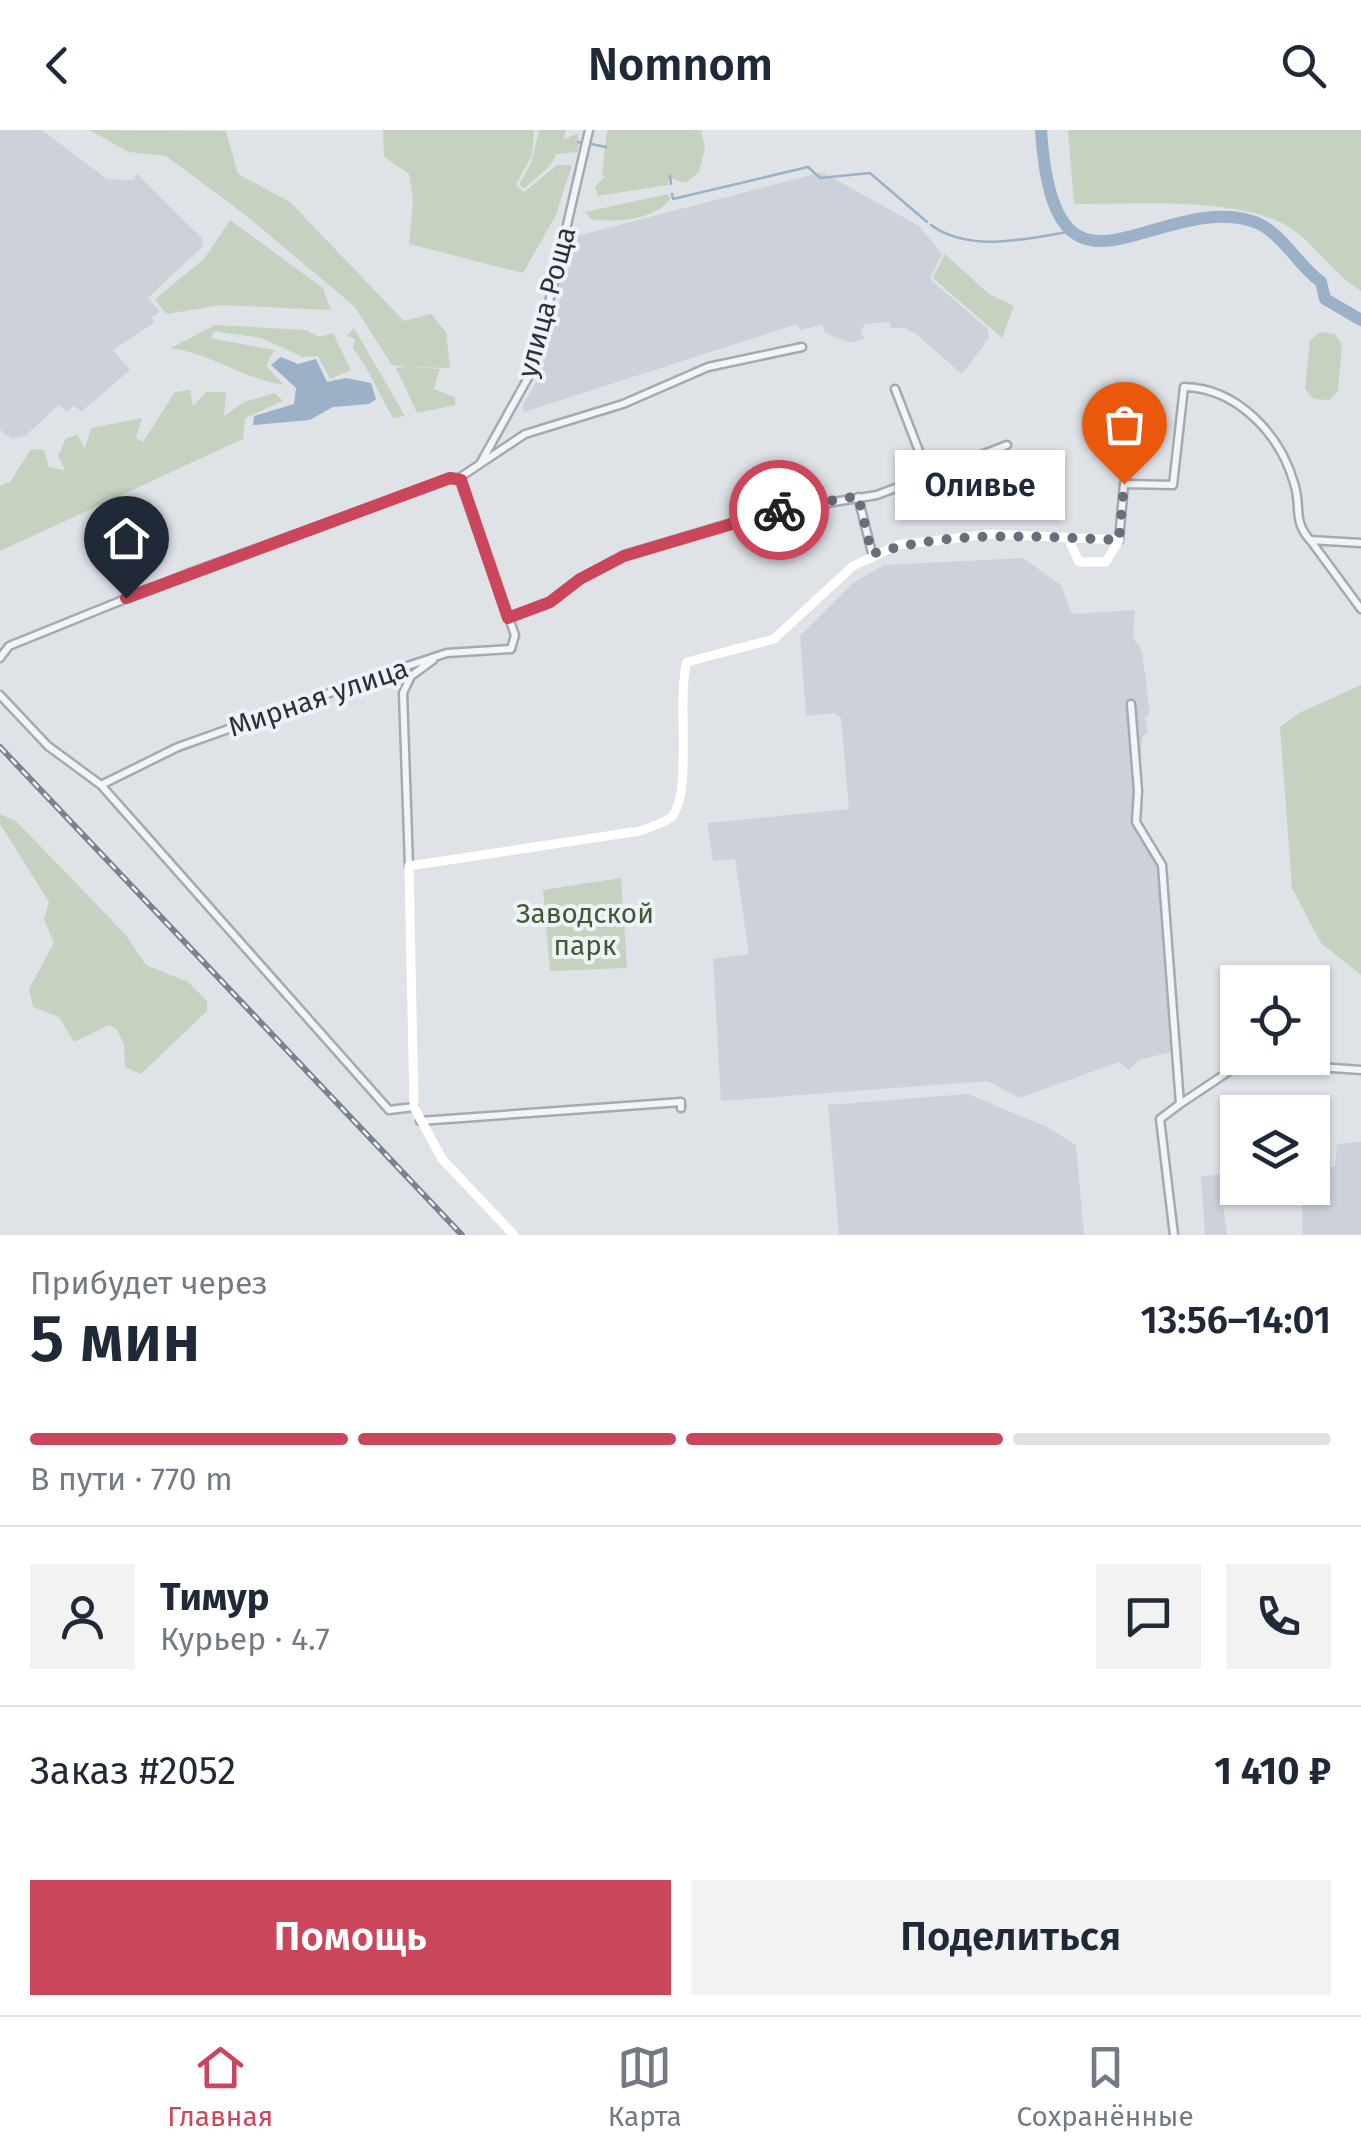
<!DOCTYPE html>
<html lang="ru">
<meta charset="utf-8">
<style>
:root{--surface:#fff;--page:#f2f2f3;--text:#1f2937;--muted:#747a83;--line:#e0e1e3;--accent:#cc465b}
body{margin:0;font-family:"Fira Sans",sans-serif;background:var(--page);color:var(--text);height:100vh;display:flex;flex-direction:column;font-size:38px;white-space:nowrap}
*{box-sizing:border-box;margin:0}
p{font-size:32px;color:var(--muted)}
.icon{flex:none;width:55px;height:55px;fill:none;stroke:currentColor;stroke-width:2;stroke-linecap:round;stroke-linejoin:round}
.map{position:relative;height:1105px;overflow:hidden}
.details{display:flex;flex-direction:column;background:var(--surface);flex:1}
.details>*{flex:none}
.tools{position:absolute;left:1220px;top:835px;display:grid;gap:20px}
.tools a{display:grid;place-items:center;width:110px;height:110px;border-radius:0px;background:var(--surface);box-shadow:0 2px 8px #0004;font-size:50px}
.pin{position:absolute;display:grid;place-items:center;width:85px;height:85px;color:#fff;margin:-102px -42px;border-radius:50% 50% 50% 0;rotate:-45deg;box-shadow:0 0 10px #0007}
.pin .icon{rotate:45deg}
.courier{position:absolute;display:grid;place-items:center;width:100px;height:100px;margin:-50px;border:8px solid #cc465b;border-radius:50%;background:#fff;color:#222;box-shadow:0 2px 12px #0007}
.bubble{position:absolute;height:70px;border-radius:0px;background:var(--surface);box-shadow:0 2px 8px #0004;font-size:32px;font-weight:600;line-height:70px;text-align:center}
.head em{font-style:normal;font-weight:600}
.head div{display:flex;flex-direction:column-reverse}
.head{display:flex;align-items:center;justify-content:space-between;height:170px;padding:0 30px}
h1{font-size:65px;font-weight:600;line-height:75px}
.bar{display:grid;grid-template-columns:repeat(4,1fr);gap:15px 10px;align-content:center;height:120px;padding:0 30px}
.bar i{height:12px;border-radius:8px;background:var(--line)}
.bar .active{background:var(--accent)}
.bar p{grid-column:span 4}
.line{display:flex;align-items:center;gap:25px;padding:0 30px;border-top:2px solid var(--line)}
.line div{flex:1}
.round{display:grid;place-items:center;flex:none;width:105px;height:105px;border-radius:0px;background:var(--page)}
.cta{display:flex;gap:20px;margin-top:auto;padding:20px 30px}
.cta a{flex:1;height:115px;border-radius:0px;background:var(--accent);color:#fff;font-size:40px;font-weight:600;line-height:115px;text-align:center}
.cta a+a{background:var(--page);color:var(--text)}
header{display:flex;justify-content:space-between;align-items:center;height:130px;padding:0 30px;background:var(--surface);font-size:45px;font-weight:600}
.dock{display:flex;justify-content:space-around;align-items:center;height:140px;border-top:2px solid var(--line);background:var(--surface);font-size:28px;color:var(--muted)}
.dock a{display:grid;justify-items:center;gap:5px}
.dock .active{color:var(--accent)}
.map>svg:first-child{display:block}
</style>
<header><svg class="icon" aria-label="back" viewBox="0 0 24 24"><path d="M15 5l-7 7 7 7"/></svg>Nomnom<svg class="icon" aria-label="search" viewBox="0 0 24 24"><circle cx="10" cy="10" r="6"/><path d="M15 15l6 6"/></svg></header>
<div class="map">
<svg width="1361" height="1105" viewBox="0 0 1361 1105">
<rect width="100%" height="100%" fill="#dfe3e8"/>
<!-- built -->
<path fill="#cdd2da" d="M0,0h42l65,49 26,1 4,-6 66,65 -1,8 -54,51 12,14 -8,5 2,6 -41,27 17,20 -48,41 -9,-5 -6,6 -8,-7 -34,31 -13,3 -12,-9z
M822,42l97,54 23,28 -12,25 58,50 1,9 -27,36 -46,-40 -11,-6h-15v-6l-25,2 -4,6 3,9 -14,4 -25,-10 -3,-8 -22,5 -3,-6 -273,88 -2,-6 20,-33 -2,-15 21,-61 -4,-12 12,-47z
M1023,428l38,27 11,29 63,-4 -2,27 9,14 8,62 -5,5 3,14 -6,5 -5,94 21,37 13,184 -32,8 -10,10 -10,-8 -100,36 -31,-17 -267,20 -8,-142 36,-5 -14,-95 -22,2 -6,-38 142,-14 -8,-91 -7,-5 -28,3 -6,-80 53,-53 31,-18z
M968,964l79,33 29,18 8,90h-245l-11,-130z
M1361,1012v93h-58l-2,-47h11l1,-20 22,-1 2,-23z
M1219,1044l8,61h-22l-4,-58z"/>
<!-- green -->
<path fill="#c5d2c0" d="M89,0l137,1 12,43 52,28 114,119 27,-7 15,18 4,36 -39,-1 29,2 -6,20 21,8v8l-38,8 -21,-45 10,-2 -14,-1 -38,-59 -110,-92 -78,-58 -37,-4z
M383,0h151l-2,25 -16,30 8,7 33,-27h15l-16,50 -33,58 -114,-29 4,-44 -4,-26 -25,-17z
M539,0h27l-3,9 15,-5v18l-22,2 -6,12 -25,22 -6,-3 12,-22z
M607,0h94l4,18 -6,24 -13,11 -17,-5 -1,7 -70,11 -3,-9 10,-11 -3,-1z
M1068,0h293v161c-29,-17 -48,-51 -77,-67 -52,-27 -151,-20 -210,-20z
M668,64l2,5c-15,21 -55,24 -79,20l-6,-7z
M230,90l93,68 8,22 -109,-5 -56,9 -11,-15 49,-40z
M945,124l44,40 25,12 -12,32 -69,-60z
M215,195l91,5 13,7 14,-4 18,37 -21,9 -12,-23 -15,1 -42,-19 -46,-7 -5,7 64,12 -8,16 18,19c-40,-6 -72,-31 -113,-37z
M354,198l51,88 -12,2c-14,-23 -23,-48 -40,-70l2,-9 -8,-3z
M1321,202l14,2 7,10 -4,47 -9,9 -15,-1 -9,-10 5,-49z
M190,260l3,16 13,-14h20l-2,24 20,-14 31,-9 8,8 -38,17 -2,21 -243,112v-65l10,-4 21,-33 13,1 5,17 16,3 -7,-14 8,-18 11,-3 8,13 6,-20 51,-10 -6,20 7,4 32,-50z
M1361,555v290l-40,-32 -29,-55 -12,-161 21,-15z
M0,684l16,7 109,113 21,31 42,17 19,19v10l-66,63 -16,-7 -1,-22 -7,-16 -8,-4 -35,17 -15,-25 -26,-10 -4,-18 25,-46 -10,-24 5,-17 -49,-78z
M621,748l6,90 -77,3 -7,-81z"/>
<!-- water -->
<path fill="#9bb1c8" d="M281,227l17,7 18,-5 11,23 19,-4 25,5 5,16 -7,5 -36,3 -23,13 -57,5 1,-9 40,-12 2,-16 -25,-23z"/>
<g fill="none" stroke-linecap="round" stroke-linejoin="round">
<!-- stream -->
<path stroke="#9bb1c8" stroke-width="2.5" d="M578,12l4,1
M591,14l15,3
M670,46l1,8
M672,64l1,5 135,-32 12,11 50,-5 57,49
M931,95c38,28 97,14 141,6"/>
<!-- river -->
<path stroke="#9bb1c8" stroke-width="12" d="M1041,0c13,201 112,62 211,91 29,9 45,44 69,61l4,17 36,21"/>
<defs>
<path id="street" d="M895,259l34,88
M480,334l54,-97 55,-237
M858,367l14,56
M1119,410l5,-56 49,1 11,-98c53,1 96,47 110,96 8,23 -2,37 16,57l51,3
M1311,411l50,68
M508,488l42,-15 30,-24 44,-24 141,-42 112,-18 130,-50
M0,528l9,-12 178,-72 263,-96h9l66,-44 98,-30 85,-37 94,-20
M0,565l48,51 53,39 288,325 25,-3
M1131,574l7,87 -2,31 26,43 18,239 51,-34 30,-7 100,7
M101,655l77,-38 208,-74 61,-20 64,-4 4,-14 -56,-157
M409,736l-6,-173 8,-17 22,-16
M420,991l261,-19v6
M1174,1105l-14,-116 20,-15"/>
</defs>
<!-- street casing -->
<use href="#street" stroke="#a4aab2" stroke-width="11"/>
<!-- street -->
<use href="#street" stroke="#f2f4f7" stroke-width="6"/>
<!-- secondary -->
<path stroke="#fff" stroke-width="9" d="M514,1105l-72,-76 -28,-52 -5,-241 231,-35c9,-4 22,-7 30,-13 24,-19 6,-120 17,-156l87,-23 79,-73 45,-21 94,-11 127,6 -13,22h-27l-11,-24"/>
<defs>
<path id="rail" d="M0,617l462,488"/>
</defs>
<!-- rail casing -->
<use href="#rail" stroke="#798291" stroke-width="6"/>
<!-- rail -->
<use href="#rail" stroke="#eff2f6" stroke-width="2.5" stroke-dasharray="8" stroke-linecap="butt"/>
</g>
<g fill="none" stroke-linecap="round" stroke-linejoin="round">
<!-- done -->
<path stroke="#686f7a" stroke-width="10" stroke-dasharray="0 18" d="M779,380l79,-14 14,58c81,-25 164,-17 247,-14l5,-56"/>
<!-- route -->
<path stroke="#cc465b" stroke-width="12" d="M126,468l324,-120 11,2 47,138 42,-16 30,-23 44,-23 155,-46"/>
</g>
<g text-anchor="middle" stroke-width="8" stroke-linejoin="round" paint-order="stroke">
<!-- street labels -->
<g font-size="28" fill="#28313f" stroke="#eff2f6">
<text transform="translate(546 172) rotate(-75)" y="10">улица Роща</text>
<text transform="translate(318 567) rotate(-19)" y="10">Мирная улица</text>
</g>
<!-- park labels -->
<g font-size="28" fill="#3d5b36" stroke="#eff2f6">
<text x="585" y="793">Заводской<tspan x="585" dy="32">парк</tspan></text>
</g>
</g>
</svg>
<div class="tools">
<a><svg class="icon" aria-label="locate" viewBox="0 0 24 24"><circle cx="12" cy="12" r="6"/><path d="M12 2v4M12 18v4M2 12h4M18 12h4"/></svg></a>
<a><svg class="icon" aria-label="layers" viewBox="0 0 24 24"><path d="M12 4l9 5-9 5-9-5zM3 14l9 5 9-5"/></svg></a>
</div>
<div class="pin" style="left:1124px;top:354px;background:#ea580c"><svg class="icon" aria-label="bag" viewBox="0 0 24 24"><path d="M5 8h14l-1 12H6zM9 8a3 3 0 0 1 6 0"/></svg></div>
<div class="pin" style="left:126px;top:468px;background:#1f2937"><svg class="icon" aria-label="home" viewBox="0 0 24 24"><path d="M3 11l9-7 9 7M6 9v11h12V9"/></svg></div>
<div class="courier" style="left:779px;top:380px"><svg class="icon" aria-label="bike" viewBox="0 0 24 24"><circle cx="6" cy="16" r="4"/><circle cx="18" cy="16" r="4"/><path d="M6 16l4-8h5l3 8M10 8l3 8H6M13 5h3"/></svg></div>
<div class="bubble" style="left:895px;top:320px;width:170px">Оливье</div>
</div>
<section class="details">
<div class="head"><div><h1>5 мин</h1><p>Прибудет через</p></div><em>13:56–14:01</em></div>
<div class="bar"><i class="active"></i><i class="active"></i><i class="active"></i><i></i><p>В пути · 770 m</p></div>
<div class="line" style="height:180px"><a class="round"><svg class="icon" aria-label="person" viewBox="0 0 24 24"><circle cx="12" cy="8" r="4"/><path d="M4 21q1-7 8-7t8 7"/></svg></a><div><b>Тимур</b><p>Курьер · 4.7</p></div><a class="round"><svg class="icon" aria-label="chat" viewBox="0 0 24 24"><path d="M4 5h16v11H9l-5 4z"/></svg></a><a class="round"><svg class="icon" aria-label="phone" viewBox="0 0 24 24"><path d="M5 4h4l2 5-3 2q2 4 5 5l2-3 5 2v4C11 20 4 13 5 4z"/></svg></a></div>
<div class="line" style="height:130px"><div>Заказ #2052</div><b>1 410 ₽</b></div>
<div class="cta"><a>Помощь</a><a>Поделиться</a></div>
</section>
<nav class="dock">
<a class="active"><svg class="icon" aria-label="home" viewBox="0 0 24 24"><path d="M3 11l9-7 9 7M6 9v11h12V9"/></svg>Главная</a>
<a><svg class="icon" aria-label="map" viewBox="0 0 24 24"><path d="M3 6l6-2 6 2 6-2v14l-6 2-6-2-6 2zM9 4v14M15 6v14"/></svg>Карта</a>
<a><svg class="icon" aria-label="saved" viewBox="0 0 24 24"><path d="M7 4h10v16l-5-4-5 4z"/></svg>Сохранённые</a>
</nav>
